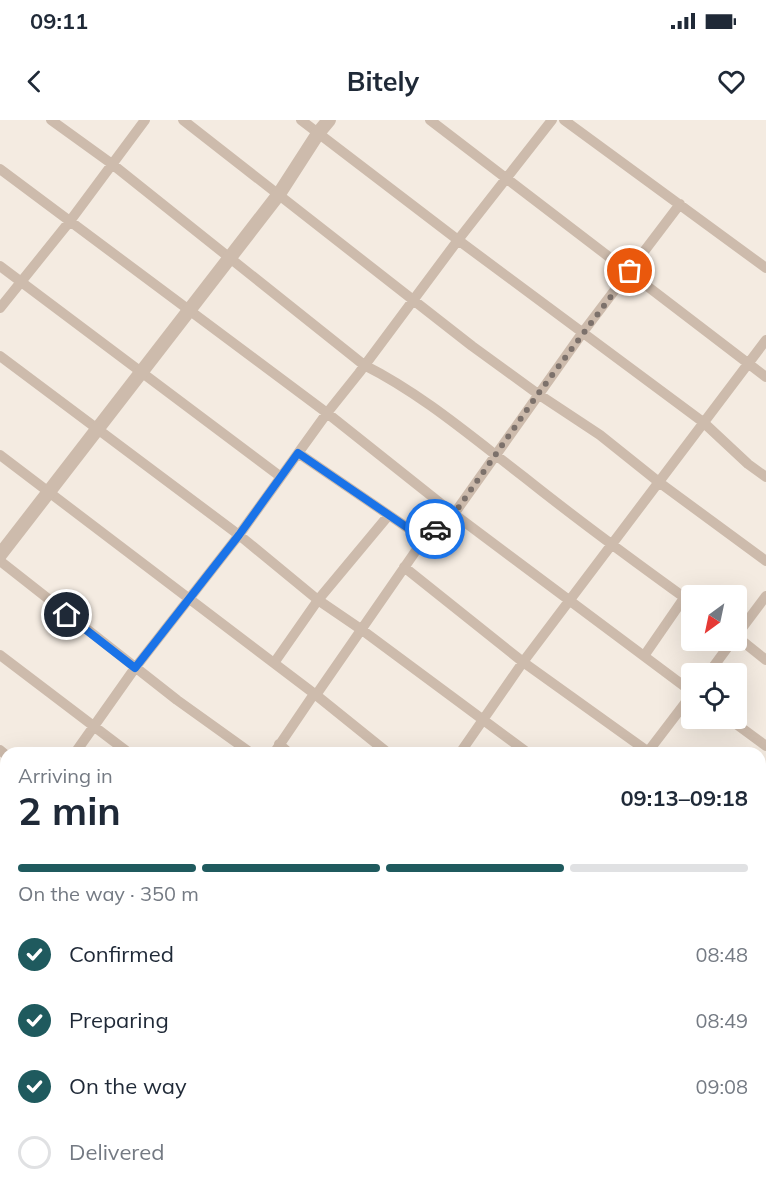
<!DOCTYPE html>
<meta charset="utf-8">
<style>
:root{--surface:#fff;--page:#f2f2f3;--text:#1f2937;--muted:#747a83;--line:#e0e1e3;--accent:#1f5a5e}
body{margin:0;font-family:Mulish,sans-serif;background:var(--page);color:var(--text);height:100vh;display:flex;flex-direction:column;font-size:22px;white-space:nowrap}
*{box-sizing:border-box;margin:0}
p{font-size:20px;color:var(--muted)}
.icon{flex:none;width:33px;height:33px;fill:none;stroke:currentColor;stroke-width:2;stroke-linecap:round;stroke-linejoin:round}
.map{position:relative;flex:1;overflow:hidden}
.sheet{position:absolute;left:0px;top:627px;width:766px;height:450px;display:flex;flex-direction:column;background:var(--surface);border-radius:18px 18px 0 0;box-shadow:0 6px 24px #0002}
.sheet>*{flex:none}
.needle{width:39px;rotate:213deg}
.fabs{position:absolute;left:681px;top:465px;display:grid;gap:12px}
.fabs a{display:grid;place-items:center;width:66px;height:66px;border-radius:6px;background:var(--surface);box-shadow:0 6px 24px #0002;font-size:30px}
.pin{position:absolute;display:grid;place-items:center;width:51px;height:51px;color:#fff;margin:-26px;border:3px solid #fff;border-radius:50%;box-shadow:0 2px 6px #0007}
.courier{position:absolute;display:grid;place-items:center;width:60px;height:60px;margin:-30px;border:4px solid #1a73e8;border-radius:50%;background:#fff;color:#222;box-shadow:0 2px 8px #0007}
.head em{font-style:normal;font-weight:700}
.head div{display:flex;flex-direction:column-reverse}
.head{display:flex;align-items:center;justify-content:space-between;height:102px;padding:0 18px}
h1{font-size:39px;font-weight:700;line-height:45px}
.bar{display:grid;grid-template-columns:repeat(4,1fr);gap:9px 6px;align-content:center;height:72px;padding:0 18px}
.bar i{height:8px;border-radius:4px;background:var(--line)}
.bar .on{background:var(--accent)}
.bar p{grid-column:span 4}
ol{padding:0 18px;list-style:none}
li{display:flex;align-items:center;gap:18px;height:66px}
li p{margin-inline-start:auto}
li .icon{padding:6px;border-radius:50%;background:var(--accent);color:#fff;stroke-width:4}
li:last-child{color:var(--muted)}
li i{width:33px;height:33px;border:3px solid var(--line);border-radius:50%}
.status{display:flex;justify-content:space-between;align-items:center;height:42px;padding:0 30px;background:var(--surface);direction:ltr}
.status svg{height:16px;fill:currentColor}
header{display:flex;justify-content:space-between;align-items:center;height:78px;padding:0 18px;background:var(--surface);font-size:27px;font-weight:700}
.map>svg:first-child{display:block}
</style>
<div class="status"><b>09:11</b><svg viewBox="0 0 49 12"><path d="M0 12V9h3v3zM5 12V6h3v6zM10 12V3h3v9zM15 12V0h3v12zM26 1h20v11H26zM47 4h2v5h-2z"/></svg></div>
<header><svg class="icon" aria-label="back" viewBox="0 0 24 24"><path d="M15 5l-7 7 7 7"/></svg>Bitely<svg class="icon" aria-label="heart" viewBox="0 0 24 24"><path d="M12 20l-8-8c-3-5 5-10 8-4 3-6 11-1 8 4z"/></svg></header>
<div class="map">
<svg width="766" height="1077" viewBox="0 0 766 1077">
<rect width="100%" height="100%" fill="#f4ebe1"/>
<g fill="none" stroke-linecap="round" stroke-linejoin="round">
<!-- canal -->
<path stroke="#7fb0b2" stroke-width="10" d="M123,1071l3,6"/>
<!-- minor -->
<path stroke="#cdbbac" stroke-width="10" d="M51,0l61,44 252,201c58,29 109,73 160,112 55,44 111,85 168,126
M183,0l289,226 66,48 62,41 60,48 106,78
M301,0l157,120 245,182 45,42 18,13
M430,0l336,257
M564,0l202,148
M0,49l327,244 127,101 238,178
M0,146l281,211
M0,188l70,-87 75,-101
M0,236l239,179 79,65 44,30 166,123
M298,333l126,86
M0,335l316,240 72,58
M0,441l177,139 74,53
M404,447l119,95 127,91
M766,476l-30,40 30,24
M0,535l129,98
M644,536l40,-58
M274,543l44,-63 70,-84
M708,554l25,-34
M316,575l108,-156 30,-25 129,-182 97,-128
M728,598l38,28
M279,624l10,9
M0,630l6,5
M75,633l60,-85 104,-133 88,-122 32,-40 99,-133 94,-120
M274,633l40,-59
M460,633l63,-91 243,-322
M647,633l45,-59
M760,704l6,-7
M760,715l6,4
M0,734l6,-8
M760,814l6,4
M0,819l6,5
M0,913l6,4
M760,925l6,4
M0,980l6,-7
M0,990l6,4
M760,1006l6,-5
M0,1050l6,6
M23,1071l7,6
M238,1071l5,6
M324,1071l5,6
M406,1071l5,6
M496,1071l5,6
M586,1071l5,6
M664,1071l5,6
M750,1071l5,6
M168,1077l7,-6
M479,1077l8,-6"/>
<!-- tertiary -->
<path stroke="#cdbbac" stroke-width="14" d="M0,435l279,-361 40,-62 10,-12"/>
</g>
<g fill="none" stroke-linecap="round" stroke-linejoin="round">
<!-- done -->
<path stroke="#7c716b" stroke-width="6" stroke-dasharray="0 10.8" d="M435,409l19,-15 84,-120 92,-123"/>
<!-- route -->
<path stroke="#1a73e8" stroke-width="8" d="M67,495l68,53 104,-133 59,-82 126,86 11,-10"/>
</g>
</svg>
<div class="fabs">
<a><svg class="needle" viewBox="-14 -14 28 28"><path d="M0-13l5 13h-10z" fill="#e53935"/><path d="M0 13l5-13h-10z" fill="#747a83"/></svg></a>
<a><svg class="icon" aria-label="locate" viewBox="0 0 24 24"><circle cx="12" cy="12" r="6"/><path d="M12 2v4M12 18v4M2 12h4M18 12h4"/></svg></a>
</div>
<div class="pin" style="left:630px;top:151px;background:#ea580c"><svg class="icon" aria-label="bag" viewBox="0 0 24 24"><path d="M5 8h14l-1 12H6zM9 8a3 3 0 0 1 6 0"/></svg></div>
<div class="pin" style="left:67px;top:495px;background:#1f2937"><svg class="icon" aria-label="home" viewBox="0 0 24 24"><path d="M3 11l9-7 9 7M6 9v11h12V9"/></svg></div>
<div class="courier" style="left:435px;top:409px"><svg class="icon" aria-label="car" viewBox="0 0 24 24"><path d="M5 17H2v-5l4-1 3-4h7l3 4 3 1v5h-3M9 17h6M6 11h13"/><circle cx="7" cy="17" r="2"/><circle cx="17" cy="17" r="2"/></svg></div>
<section class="sheet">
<div class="head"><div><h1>2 min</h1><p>Arriving in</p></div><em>09:13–09:18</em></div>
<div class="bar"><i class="on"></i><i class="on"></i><i class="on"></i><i></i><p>On the way · 350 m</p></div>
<ol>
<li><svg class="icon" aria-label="check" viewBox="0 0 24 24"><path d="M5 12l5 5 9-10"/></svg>Confirmed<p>08:48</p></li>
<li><svg class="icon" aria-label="check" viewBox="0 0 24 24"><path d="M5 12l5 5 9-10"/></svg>Preparing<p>08:49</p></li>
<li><svg class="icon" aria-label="check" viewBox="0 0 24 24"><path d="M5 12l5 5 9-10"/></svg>On the way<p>09:08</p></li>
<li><i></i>Delivered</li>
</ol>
</section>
</div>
